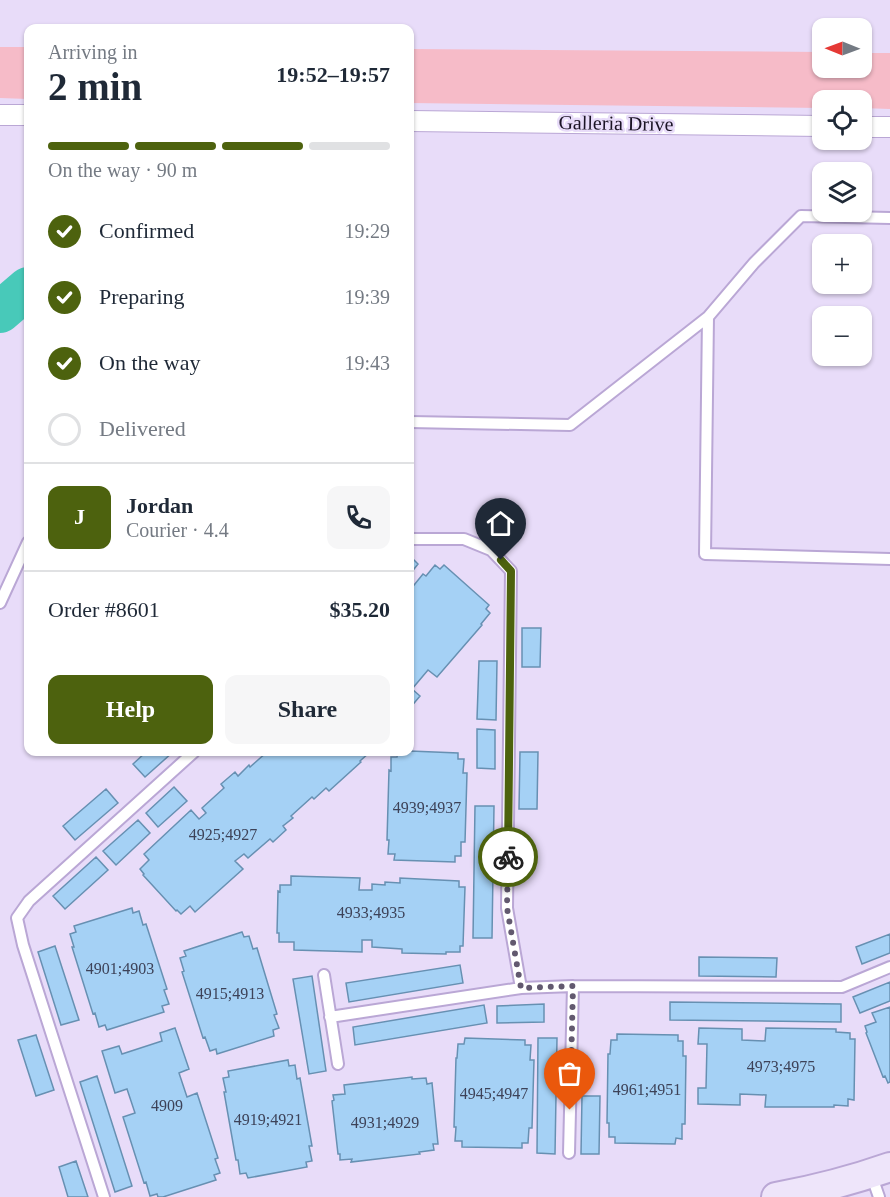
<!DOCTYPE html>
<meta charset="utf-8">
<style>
:root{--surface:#fff;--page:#f6f6f7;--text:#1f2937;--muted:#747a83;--line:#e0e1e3;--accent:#4d620e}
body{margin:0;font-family:"Times New Roman",serif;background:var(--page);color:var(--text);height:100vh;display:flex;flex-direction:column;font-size:22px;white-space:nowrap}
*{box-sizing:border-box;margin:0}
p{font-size:20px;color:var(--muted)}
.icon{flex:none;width:33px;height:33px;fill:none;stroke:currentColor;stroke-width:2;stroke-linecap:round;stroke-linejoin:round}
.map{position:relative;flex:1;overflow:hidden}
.side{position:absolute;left:24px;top:24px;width:390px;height:732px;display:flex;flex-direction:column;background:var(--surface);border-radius:12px;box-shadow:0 2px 4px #0004}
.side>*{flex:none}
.needle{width:39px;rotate:271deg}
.tools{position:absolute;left:812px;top:18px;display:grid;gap:12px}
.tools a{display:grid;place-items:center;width:60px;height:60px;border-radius:12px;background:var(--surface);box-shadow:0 2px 4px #0004;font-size:30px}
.pin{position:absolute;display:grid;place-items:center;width:51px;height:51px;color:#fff;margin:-62px -26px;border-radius:50% 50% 50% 0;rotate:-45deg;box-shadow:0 0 6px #0007}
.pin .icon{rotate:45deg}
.courier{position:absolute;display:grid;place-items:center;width:60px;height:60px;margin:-30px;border:4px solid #4d620e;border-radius:50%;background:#fff;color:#222;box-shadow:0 2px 8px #0007}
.head em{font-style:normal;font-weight:700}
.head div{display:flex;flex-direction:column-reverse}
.head{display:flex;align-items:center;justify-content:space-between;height:102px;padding:0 24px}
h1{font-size:39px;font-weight:700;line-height:45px}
.bar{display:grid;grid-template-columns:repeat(4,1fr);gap:9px 6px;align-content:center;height:72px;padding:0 24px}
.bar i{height:8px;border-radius:4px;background:var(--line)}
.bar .on{background:var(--accent)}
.bar p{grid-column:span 4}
.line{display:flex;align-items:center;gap:15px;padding:0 24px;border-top:2px solid var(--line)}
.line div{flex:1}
.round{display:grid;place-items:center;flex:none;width:63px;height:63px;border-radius:12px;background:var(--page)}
ol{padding:0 24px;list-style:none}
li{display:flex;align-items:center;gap:18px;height:66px}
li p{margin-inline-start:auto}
li .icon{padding:6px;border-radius:50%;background:var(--accent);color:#fff;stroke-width:4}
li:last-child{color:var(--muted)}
li i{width:33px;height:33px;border:3px solid var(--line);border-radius:50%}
.action{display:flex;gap:12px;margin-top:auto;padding:12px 24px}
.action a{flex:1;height:69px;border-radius:12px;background:var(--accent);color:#fff;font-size:24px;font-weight:700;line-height:69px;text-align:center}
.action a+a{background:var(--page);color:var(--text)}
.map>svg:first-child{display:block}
</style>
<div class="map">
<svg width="890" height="1197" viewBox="0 0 890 1197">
<rect width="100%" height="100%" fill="#e8dcf9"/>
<!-- green -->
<path fill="#f6bbc8" d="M0,47h28v52l-28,-1z
M410,49l412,3v16h39v-15h29v56l-29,-1v-8h-39v8l-412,-5z"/>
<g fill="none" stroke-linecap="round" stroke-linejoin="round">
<!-- river -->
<path stroke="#48c9b9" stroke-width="42" d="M0,312l28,-24"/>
</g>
<!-- building -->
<path fill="#a5d1f5" stroke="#6790b2" stroke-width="1.5" d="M410,556l8,8 -8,10z
M435,565l5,4 4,-4 45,40 -3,4 4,4 -9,11 1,1 -45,52 -9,-7 -16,19 8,7 -10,12v-118l13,-16 3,2z
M522,628h19l-1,39h-18z
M479,661h18l-1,59 -19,-1z
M477,729l18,1v39l-18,-1z
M410,751l48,2v6h6l-1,14h4l-2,69h-4v14h-6v6l-61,-2 1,-6h-7l1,-14h-2l2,-70 2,1v-14h6l1,-5z
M146,752h27l-28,25 -12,-13z
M267,752h103l-10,9 1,1 -32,29 -3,-3 -12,11 -2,-2 -21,19 2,2 -10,8 3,4 -13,12 -3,-3 -22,19 -4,-4 -9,7 8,8 -48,43 -5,-6 -9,8 -4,-4 -1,1 -33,-36 1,-1 -4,-5 9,-9 -5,-6 47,-44 8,9 7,-6 -4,-5 22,-20 -3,-4 14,-12 3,4 11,-11 1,2z
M520,752h18l-1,57h-18z
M174,787l13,14 -29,26 -12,-14z
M106,789l12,14 -43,37 -12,-14z
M475,806h19l-2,132h-19z
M138,820l12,13 -34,32 -13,-14z
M96,857l12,13 -43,39 -12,-13z
M291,876l69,2 -1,12h13v-6l13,1v-3l15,1v-5l59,3v6h6l-2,59h-3v6h-14v2l-44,-1v-4l-30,-2v-7h-10v12l-68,-2v-8h-15v-9h-2l1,-42 2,1v-7h11z
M132,908l1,5 6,-2 4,14 3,-1 21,65 -3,1 5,14 -7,2 2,6 -57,18 -2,-5 -6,2 -4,-14 -2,1 -21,-67h2l-4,-13 6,-2 -2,-6z
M242,932l2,5 5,-1 4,13 4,-1 20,66 -3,1 5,13 -6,2 1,6 -57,18 -1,-5 -6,2 -5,-14 -2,1 -21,-66 2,-1 -4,-13 6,-2 -2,-5z
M890,934v19l-28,11 -6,-17z
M55,946l24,74 -18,5 -23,-73z
M699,957l78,1 -1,19 -77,-1z
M460,965l3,18 -114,19 -3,-19z
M312,976l14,95 -17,3 -16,-95z
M890,982v19l-30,12 -7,-16z
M670,1002l171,2v18l-171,-2z
M544,1004v18l-47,1v-17z
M484,1005l3,18 -132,22 -2,-18z
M890,1007v75l-2,1 -3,-7 -2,1 -17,-44 1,-1 -2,-6 11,-4 -4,-9z
M175,1028l14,41 -10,4 8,24 10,-4 21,65 -3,1 5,14 -6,2 2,5 -53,17h-5l-1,-3 -7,2 -4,-14 -2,1 -21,-66 12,-4 -8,-24 -12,4 -13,-42 17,-5 3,8 40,-13 -2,-8z
M699,1028l43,1v11l23,1 1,-13 70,1v3l14,1v6h5l-1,61 -6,-1v7l-14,-1v2h-69l1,-12 -26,-1v11l-42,-1v-16h8l1,-44h-9z
M617,1034l61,1v6h5v15h3l-1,68h-3v15l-6,-1 -1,6 -60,-1v-6h-6v-14h-2l1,-69h2l1,-14h6z
M36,1035l18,55 -18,6 -18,-56z
M465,1038l60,2v5h6l-1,15h4l-2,68h-3l-1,15h-6v5l-60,-1v-6h-7l1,-14h-2l2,-69h1l1,-14h6z
M538,1038h19l-2,116 -18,-1z
M288,1060l1,6 6,-1 2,14 3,-1 12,68h-3l3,15 -6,1 1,5 -59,11 -2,-5 -6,1 -2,-14h-2l-12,-68h2l-3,-14 6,-1 -1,-6z
M97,1076l35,110 -17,6 -35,-110z
M412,1077v2l14,-1 1,6 5,-1 6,61h-5l1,6 -15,2 1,2 -69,8 1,-3 -12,1v-6h-2l-6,-53 2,-1 -1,-5 12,-1 -1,-9z
M582,1096h18l-1,58h-18z
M76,1161l12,36h-20l-9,-30z"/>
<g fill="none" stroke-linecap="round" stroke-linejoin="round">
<defs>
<path id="service" d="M708,317l-3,237 185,5
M410,422l160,3 138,-108 46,-54 47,-47 89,2
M410,539h54l27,11 20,21 -4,337 14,80
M0,603l28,-61
M324,975l14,89
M330,1017l191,-29 52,-2 269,1 48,-20
M569,1153l4,-167
M871,1174l8,23
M104,1197l-81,-252 -6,-27 12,-17 165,-149"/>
<path id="minor" d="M0,115h28
M410,121l412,5
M861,127h29"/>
<path id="secondary" d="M776,1197c38,-7 77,-17 114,-30"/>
</defs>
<!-- service casing -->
<use href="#service" stroke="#baa7d5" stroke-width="14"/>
<!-- minor casing -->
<use href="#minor" stroke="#baa7d5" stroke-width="22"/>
<!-- secondary casing -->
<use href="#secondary" stroke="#baa7d5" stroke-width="32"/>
<!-- service -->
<use href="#service" stroke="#fff" stroke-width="10"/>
<!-- minor -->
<use href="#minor" stroke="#fff" stroke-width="20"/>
<!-- secondary -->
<use href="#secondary" stroke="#eee5fa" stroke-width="28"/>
</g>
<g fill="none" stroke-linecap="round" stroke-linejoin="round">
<!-- done -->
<path stroke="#62596f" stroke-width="6" stroke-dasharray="0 10.8" d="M508,857l-1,51 14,80 52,-2 -3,124"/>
<!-- route -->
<path stroke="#4d620e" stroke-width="8" d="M501,560l10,11 -3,286"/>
</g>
<g text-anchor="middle" stroke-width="5" stroke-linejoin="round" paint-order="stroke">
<!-- number labels -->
<g font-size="16" fill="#3d4258">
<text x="427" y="813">4939;4937</text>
<text x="223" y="840">4925;4927</text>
<text x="371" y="918">4933;4935</text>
<text x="120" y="974">4901;4903</text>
<text x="230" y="999">4915;4913</text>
<text x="781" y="1072">4973;4975</text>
<text x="647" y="1095">4961;4951</text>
<text x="494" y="1099">4945;4947</text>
<text x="167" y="1111">4909</text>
<text x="268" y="1125">4919;4921</text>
<text x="385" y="1128">4931;4929</text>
</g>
<!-- street labels -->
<g font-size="20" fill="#1a1324" stroke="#e8dcf9">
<text transform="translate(616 123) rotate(1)" y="7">Galleria Drive</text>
</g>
</g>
</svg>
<div class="tools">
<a><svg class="needle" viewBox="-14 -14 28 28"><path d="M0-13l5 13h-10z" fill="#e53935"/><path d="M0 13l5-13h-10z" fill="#747a83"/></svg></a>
<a><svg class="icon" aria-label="locate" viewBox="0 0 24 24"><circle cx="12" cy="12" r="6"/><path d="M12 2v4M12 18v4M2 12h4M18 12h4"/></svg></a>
<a><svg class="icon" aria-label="layers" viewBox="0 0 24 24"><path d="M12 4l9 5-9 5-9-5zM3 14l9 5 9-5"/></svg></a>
<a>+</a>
<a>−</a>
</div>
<div class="pin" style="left:570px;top:1110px;background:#ea580c"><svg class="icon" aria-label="bag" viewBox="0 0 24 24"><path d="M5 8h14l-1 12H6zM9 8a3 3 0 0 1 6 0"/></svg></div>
<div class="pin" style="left:501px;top:560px;background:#1f2937"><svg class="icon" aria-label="home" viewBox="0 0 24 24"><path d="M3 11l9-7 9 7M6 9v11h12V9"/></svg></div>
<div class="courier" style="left:508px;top:857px"><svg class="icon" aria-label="bike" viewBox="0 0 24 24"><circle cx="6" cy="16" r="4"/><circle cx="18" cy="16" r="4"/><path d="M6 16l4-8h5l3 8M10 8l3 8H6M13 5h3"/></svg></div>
<section class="side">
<div class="head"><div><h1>2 min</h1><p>Arriving in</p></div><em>19:52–19:57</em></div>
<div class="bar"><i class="on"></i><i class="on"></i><i class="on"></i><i></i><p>On the way · 90 m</p></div>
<ol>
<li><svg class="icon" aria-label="check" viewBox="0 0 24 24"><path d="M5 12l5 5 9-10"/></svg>Confirmed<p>19:29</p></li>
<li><svg class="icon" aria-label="check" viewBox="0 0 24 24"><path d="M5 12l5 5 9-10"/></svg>Preparing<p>19:39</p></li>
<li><svg class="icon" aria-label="check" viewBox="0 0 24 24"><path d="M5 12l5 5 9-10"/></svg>On the way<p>19:43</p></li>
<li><i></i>Delivered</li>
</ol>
<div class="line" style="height:108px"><b class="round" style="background:var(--accent);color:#fff">J</b><div><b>Jordan</b><p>Courier · 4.4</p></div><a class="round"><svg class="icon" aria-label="phone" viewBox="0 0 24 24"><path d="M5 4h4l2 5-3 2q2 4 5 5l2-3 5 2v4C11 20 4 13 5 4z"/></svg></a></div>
<div class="line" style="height:78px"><div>Order #8601</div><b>$35.20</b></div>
<div class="action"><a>Help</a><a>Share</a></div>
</section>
</div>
